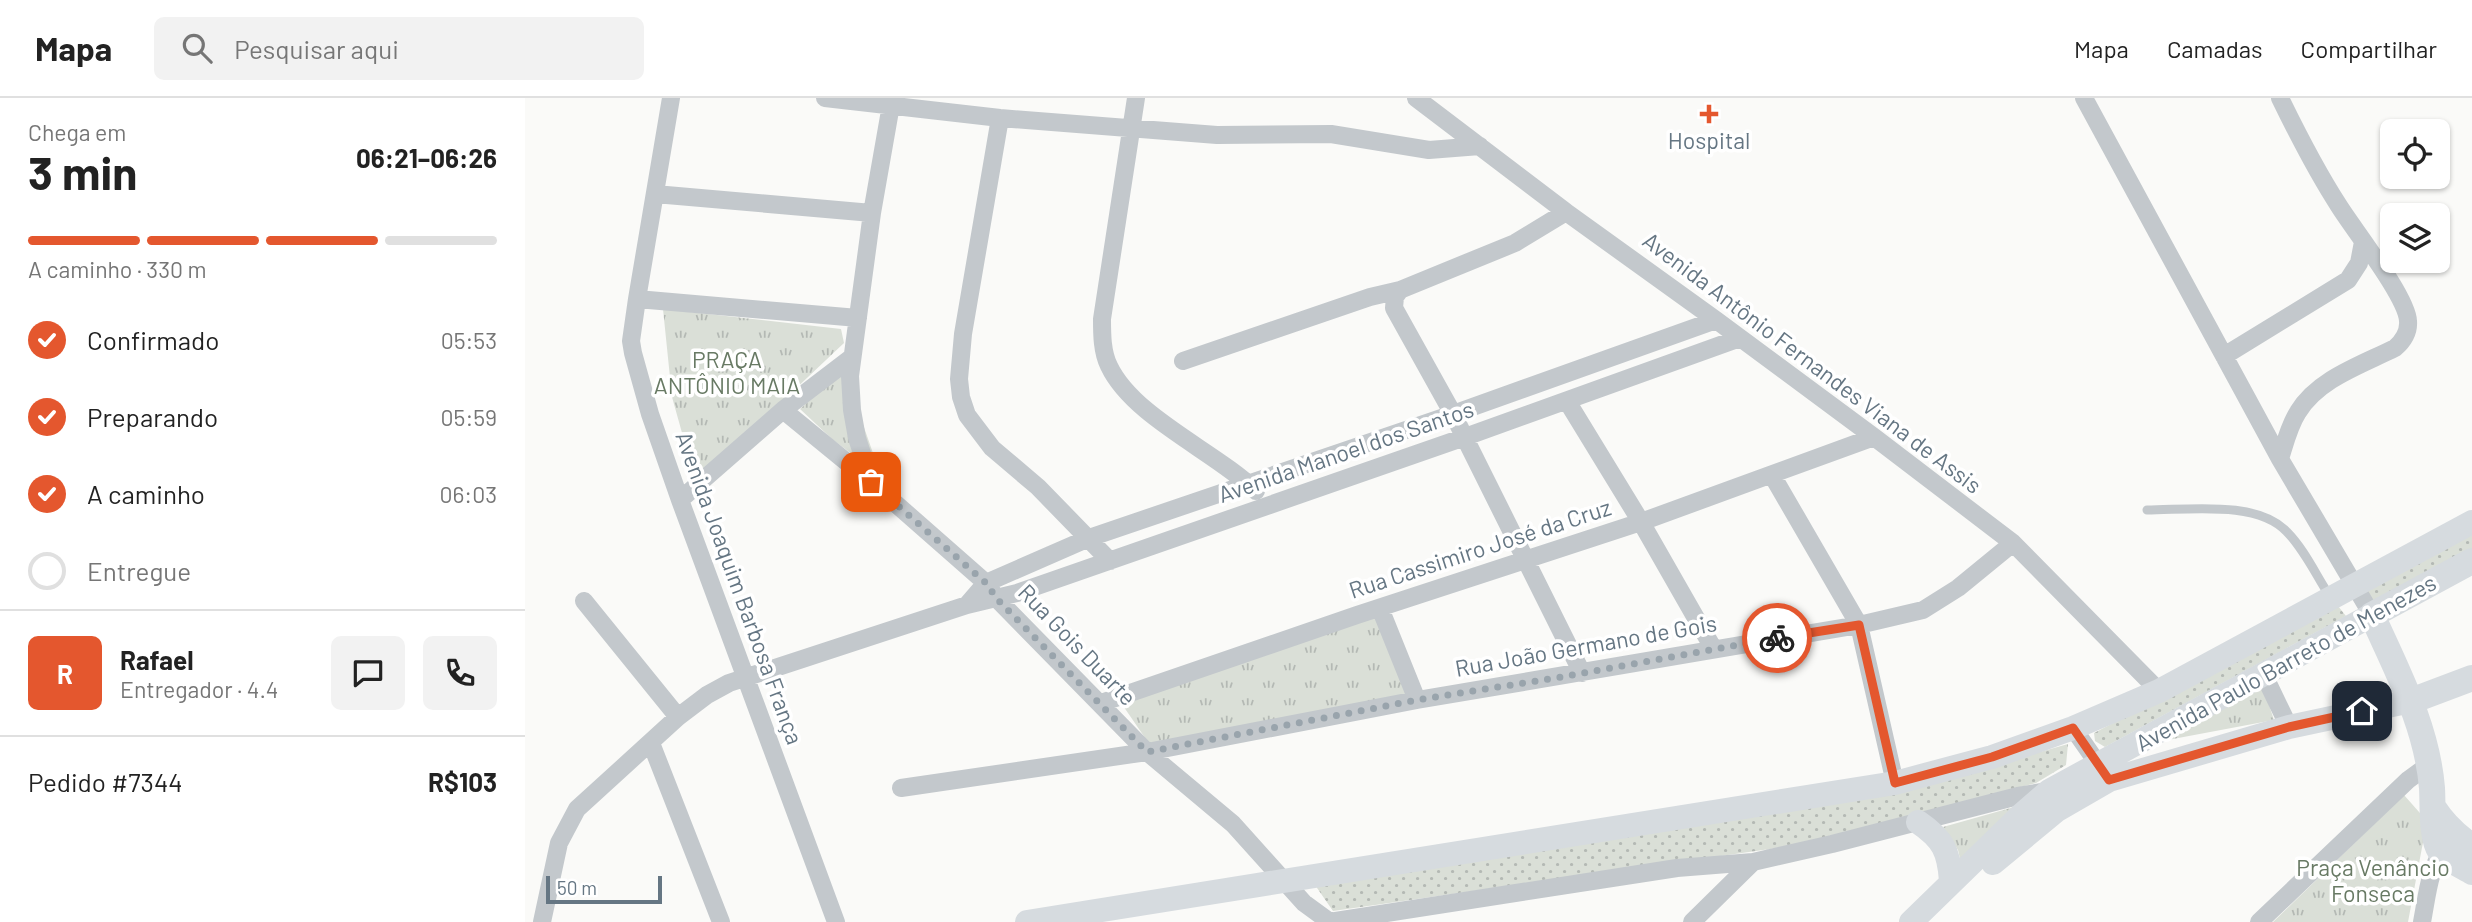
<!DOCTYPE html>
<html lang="pt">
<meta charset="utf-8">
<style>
:root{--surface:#fff;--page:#f2f2f2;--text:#222;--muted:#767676;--line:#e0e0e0;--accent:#e4572e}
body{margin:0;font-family:Barlow,sans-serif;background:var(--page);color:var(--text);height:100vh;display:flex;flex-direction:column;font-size:26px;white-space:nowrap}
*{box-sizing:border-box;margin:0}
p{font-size:23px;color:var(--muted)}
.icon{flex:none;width:38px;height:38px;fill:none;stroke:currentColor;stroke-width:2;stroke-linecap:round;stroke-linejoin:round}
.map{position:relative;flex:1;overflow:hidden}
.panel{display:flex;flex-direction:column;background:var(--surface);width:525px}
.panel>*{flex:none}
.controls{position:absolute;left:1855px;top:21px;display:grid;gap:14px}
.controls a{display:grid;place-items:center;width:70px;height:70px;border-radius:10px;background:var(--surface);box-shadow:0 2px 5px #0004;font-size:35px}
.scale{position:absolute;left:21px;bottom:18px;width:116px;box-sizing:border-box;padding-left:7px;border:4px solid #657683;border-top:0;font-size:19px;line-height:24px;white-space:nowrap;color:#657683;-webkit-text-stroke:5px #fff;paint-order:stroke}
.pin{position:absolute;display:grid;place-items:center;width:60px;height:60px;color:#fff;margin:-30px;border-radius:14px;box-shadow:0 4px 10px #0006}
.courier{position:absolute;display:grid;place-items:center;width:70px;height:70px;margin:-35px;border:5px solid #e4572e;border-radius:50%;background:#fff;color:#222;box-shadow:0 2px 9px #0007}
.headline em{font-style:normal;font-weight:700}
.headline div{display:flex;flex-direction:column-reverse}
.headline{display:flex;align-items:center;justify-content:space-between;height:119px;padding:0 28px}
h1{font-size:46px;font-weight:700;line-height:52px}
.bar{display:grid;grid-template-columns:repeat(4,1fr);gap:10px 7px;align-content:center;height:84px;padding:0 28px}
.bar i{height:9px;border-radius:5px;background:var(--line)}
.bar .selected{background:var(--accent)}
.bar p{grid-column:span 4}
.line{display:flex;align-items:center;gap:18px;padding:0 28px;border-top:2px solid var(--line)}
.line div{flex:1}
.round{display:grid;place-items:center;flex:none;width:74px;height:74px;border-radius:10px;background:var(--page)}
ol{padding:0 28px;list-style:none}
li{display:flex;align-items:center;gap:21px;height:77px}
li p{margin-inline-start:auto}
li .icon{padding:7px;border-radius:50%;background:var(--accent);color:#fff;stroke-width:4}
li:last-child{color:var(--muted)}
li i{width:38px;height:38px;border:4px solid var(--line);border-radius:50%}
header{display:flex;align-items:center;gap:42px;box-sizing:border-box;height:98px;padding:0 35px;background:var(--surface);border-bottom:2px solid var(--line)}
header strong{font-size:33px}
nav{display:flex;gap:38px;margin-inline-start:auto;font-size:24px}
.search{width:490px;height:63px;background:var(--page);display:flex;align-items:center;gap:18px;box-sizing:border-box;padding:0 24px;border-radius:10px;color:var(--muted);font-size:26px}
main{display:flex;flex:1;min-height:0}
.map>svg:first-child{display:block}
</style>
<header>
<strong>Mapa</strong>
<div class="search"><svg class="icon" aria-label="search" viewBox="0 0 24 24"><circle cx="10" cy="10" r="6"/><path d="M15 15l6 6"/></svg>Pesquisar aqui</div>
<nav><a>Mapa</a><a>Camadas</a><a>Compartilhar</a></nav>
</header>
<main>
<section class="panel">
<div class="headline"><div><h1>3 min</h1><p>Chega em</p></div><em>06:21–06:26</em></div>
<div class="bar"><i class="selected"></i><i class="selected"></i><i class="selected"></i><i></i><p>A caminho · 330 m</p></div>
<ol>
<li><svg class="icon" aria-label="check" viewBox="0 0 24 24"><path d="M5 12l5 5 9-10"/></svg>Confirmado<p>05:53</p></li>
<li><svg class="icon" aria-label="check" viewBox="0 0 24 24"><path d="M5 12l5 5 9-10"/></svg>Preparando<p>05:59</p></li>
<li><svg class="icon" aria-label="check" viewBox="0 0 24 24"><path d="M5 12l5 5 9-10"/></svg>A caminho<p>06:03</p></li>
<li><i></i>Entregue</li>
</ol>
<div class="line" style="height:126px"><b class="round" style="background:var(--accent);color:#fff">R</b><div><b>Rafael</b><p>Entregador · 4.4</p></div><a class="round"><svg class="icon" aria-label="chat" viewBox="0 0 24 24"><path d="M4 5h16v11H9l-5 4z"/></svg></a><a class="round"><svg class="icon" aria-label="phone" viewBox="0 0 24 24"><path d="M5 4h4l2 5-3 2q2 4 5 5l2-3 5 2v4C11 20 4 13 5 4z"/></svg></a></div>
<div class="line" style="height:91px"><div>Pedido #7344</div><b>R$103</b></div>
</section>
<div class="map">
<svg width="1947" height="824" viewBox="0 0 1947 824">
<defs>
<pattern id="grass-dots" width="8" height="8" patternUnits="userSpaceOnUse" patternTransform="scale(1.75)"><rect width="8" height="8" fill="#dadfd7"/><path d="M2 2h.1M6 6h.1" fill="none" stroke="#b4b9b4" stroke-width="1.8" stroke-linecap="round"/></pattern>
<pattern id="park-tufts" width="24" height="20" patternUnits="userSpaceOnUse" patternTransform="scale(1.75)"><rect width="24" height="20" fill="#dadfd7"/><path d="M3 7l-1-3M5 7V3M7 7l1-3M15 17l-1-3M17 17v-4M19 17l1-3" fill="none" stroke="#b4b9b4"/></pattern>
</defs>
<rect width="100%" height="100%" fill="#fafaf8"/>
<!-- grass -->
<path fill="url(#grass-dots)" d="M1947,432v23l-97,53 -9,-18z
M1813,508l8,10 -241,131 -10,-6 -1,-8z
M1543,646l-2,21 -30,18 -211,56 -55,10 -437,62 -18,-26 707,-128z"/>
<!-- park -->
<path fill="url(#park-tufts)" d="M138,211l178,20 3,14 -142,134 -18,-37 -12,-43z
M320,275l36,103 -49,-37 -32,-30 29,-26z
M850,518l38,84 -261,48 -35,-51z
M1738,589l11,33 -117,22z
M1879,697l23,26 -19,101h-135z
M1489,709l-53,56 -3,-13 -15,-23z"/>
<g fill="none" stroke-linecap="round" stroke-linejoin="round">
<!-- lane -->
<path stroke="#c3c8cc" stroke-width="9" d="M1622,412c41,0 111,-10 140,22 17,17 29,43 42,63"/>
<!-- street -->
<path stroke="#c3c8cc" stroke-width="18" d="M146,0l-34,201 -6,42 2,12 17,61 30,86 156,422
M300,0l175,20 217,17 114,-1 98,16 51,-4
M611,0l-34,221c0,15 0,33 7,47 24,51 107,86 147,125
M891,0l150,114 150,108 158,117 139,106 146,148
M1559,0l196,361 92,156
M1755,0c18,37 37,74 59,108 15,24 68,91 69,115 1,12 -5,20 -13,27 -34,17 -77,31 -97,64 -9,14 -13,31 -18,47
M475,20l-37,216 -4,45 2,18 6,18 25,33 46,39 72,74
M130,96l217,19
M1041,114l-51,31 -115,47 -5,7 -1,11 59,106 129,259
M112,201l221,19
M1699,258l124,-76 11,-17 4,-21
M658,263l187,-64 30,-7
M1042,303l74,121 72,126
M258,312l88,72 115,101 11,16 150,153 86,72 71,79 26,19
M1247,377l87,150 36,158
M346,383l-14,-43 -5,-28 -2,-34 22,-163 19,-108
M155,402l103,-90 68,-52
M59,503l94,116
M442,507l19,-22 103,-45 364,-124 263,-94
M855,510l37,92
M1739,577l25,52
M576,605l256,-88 284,-93 233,-85
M1548,630l32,46
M126,645l70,179
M376,690l246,-36 270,-52 442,-75 64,-15 35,-22 55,-45
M17,824l17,-79 18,-34 101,-92 29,-22 22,-12 238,-78 50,-12 448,-156 275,-99
M804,824l348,-54 76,-6 79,-18 186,-48 30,-5
M1167,824l61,-60
M1734,824l149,-142 22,-16
M1897,824c5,-25 7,-56 24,-76"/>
<!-- secondary -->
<path stroke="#d6dbdf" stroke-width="24" d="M1393,724c25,17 31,29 33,59
M1468,765l64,-53 52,-30 180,-53 122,-26
M502,824l868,-139 97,-26 81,-29 86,-37 313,-169
M1386,824l109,-106 29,-25 323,-176"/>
<!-- primary -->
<path stroke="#d6dbdf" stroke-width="26" d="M1947,463l-100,54c25,56 55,111 60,173 1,16 -1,50 8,63 7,9 23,15 32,21
M1886,603l61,-23
M1908,709c11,17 22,28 39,39"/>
</g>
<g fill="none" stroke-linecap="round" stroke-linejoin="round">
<!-- done -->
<path stroke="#99a4ac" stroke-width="7" stroke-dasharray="0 12.6" d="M346,384l115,101 11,16 150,153 270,-52 144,-23 216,-39"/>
<!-- route -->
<path stroke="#e4572e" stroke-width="9" d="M1252,540l82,-13 36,158 97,-26 81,-29 36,52 180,-53 73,-16"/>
</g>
<!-- markers -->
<path fill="#e4572e" stroke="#fff" stroke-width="2.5" d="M1180.5 5.5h7v7h7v7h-7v7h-7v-7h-7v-7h7z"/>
<g text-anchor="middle" stroke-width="7" stroke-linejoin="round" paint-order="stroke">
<!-- poi labels -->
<g font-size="23" fill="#657683" stroke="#fff">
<text x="1184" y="51">Hospital</text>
</g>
<!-- park labels -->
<g font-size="23" fill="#687a64" stroke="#fff">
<text x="202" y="270">PRAÇA<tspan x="202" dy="26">ANTÔNIO MAIA</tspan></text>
<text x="1848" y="778">Praça Venâncio<tspan x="1848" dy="26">Fonseca</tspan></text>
</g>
<!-- street labels -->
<g font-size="23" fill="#657683" stroke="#fff">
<text transform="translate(1287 265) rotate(37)" y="8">Avenida Antônio Fernandes Viana de Assis</text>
<text transform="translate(821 354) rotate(-19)" y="8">Avenida Manoel dos Santos</text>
<text transform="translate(955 451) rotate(-18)" y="8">Rua Cassimiro José da Cruz</text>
<text transform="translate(214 490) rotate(70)" y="8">Avenida Joaquim Barbosa França</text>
<text transform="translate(552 547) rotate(46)" y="8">Rua Gois Duarte</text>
<text transform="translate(1061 548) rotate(-10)" y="8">Rua João Germano de Gois</text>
<text transform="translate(1761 565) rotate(-29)" y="8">Avenida Paulo Barreto de Menezes</text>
</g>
</g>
</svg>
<div class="controls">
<a><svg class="icon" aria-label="locate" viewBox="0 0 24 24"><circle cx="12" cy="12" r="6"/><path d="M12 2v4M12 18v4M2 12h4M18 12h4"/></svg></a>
<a><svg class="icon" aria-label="layers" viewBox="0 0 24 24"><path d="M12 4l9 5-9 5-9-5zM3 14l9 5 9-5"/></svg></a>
</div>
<div class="scale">50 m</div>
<div class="pin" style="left:346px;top:384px;background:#ea580c"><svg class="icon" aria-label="bag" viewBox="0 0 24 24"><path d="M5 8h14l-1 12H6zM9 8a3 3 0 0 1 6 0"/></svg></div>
<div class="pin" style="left:1837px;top:613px;background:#1f2937"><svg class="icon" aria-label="home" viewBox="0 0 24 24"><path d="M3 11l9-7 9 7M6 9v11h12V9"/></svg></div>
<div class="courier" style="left:1252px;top:540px"><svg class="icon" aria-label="bike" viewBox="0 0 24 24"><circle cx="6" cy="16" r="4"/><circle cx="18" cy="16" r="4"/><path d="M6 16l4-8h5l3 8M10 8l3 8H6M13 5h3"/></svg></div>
</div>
</main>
